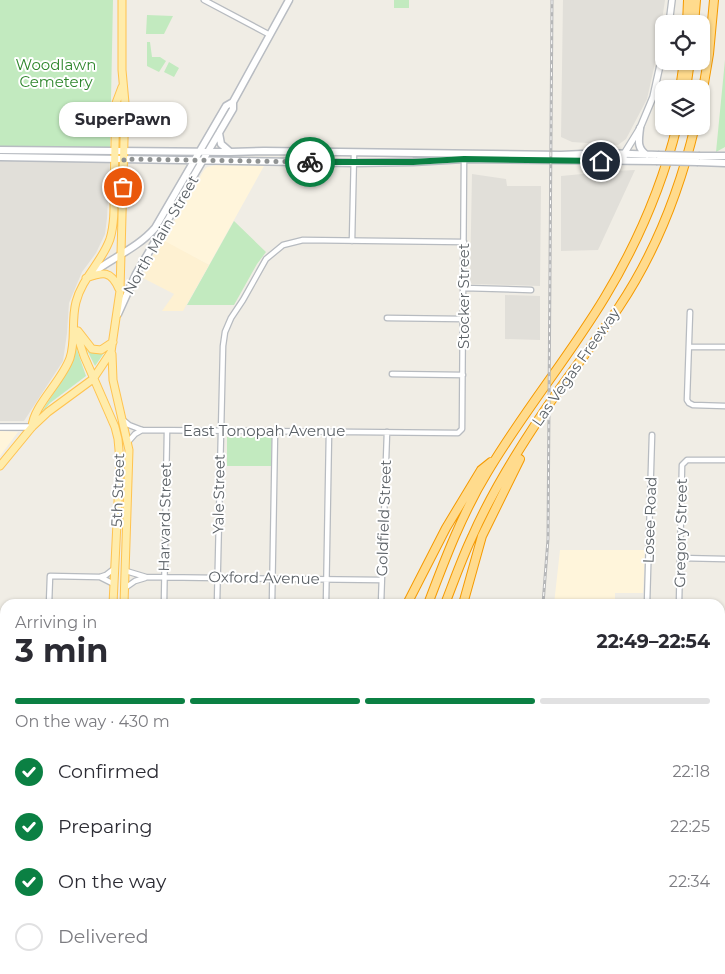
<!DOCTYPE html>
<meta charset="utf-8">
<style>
:root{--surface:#fff;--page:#f2f2f3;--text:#2b2b33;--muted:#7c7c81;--line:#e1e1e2;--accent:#0b8043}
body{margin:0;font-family:Montserrat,sans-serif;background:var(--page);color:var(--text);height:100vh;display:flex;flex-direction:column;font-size:19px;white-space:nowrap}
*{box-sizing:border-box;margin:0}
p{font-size:16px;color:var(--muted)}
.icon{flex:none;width:28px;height:28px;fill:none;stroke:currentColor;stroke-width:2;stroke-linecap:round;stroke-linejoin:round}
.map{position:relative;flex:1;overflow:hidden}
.sheet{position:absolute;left:0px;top:599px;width:725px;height:376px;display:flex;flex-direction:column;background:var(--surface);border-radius:15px 15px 0 0;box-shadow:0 1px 4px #0004}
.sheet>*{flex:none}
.buttons{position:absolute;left:655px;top:15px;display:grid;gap:10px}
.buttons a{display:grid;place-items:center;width:55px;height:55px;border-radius:10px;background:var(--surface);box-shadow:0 1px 4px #0004;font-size:25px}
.pin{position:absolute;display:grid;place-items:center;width:42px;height:42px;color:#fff;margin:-21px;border:2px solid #fff;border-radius:50%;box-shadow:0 1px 5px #0007}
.courier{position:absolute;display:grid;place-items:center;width:50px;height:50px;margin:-25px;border:4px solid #0b8043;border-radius:50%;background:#fff;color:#222;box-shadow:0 1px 6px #0007}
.bubble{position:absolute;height:35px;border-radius:15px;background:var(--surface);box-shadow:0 1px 4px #0004;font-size:16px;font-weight:700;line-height:35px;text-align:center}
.headline em{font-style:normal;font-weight:700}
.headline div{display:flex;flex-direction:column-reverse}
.headline{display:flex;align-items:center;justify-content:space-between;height:85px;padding:0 15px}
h1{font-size:32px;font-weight:700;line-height:38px}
.bar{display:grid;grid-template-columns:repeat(4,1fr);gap:8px 5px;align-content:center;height:60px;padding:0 15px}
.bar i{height:6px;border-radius:4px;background:var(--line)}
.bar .on{background:var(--accent)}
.bar p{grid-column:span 4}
ol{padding:0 15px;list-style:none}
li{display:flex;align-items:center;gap:15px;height:55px}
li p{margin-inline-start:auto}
li .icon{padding:5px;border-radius:50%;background:var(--accent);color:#fff;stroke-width:4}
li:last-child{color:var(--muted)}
li i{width:28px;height:28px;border:2px solid var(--line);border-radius:50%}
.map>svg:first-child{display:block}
</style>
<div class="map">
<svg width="725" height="974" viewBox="0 0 725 974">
<rect width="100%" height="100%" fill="#f0ede5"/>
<!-- commercial -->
<path fill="#fff5db" d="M216,165l48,1 -55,99 -46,-24 41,-71 3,-3z
M0,431l18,1 -18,24z
M560,550h85l-2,43h-28v11h-61z"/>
<!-- industrial -->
<path fill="#e1dfd9" d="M563,0h102l-8,54 -10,45 -21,40 -8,6 -46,-3 -11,-5z
M0,159l110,2 -3,57 -2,16 -9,19 -14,19 -13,31 -2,30 -4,28 -39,60h-24z
M635,170l-37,80 -37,1v-75l53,-5z
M472,174l34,5 1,7h34l-1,100 -68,-2 -2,-2z
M505,295l35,1v44l-35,-1z
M725,856v118h-83v-4h78v-113z
M390,970h243v4h-246z"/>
<!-- green -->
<path fill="#c2eabf" d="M0,0h113l-3,149 -110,-2z
M394,0h15v8h-15z
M147,15l26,1 -9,18h-18z
M147,42h3l2,15h8l6,4 -7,11 -12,-6z
M725,60v87l-9,5z
M169,62l10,6 -5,9 -10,-5z
M234,221l32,31 -9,12 -23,41h-47z
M76,347l10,29 -36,27 -13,16 23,-36z
M87,350l17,3 -9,13z
M227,437h45l-1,29h-44z"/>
<!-- sand -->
<path fill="#fef1d2" d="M163,240l46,25 -26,46h-21l12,-17 -31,-16 3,-11z"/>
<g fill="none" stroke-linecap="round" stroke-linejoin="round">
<!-- stream -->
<path stroke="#a6deff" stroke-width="1" d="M351,974l2,-4"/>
<defs>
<path id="minor" d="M204,0l66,35
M352,241l2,-88
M464,288l67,2
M690,312l-3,88 2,3 4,2 32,1
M387,318l76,1
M689,347h36
M392,374l71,1
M123,420l6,5 13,5 316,3 4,-4 2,-270
M128,442l7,-8 7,-4
M680,558l45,1
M126,571l20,6 235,3
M100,577l14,7
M125,588l10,-7 10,-3
M49,604l1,-28 50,1 6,-2 9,-7
M164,604l3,-173
M217,604l6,-258 2,-14 6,-14 12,-18 23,-41 17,-14 20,-5 161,2
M272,604l3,-173
M326,604l3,-172
M381,604l6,-172
M647,604l5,-169
M679,604l3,-139 5,-5h38
M720,672l5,1
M720,746h5
M0,790h5
M720,830l5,-1
M0,880h5
M40,974v-4
M156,974v-4
M210,974l1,-4
M636,974l1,-4"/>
<path id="tertiary" d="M669,24l3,-24
M624,157v-3l16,-26 13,-31 11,-50
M0,427h32
M545,970l13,4
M78,974l5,-4"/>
<path id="secondary" d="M640,128c-1,11 -4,20 7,27
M219,133l2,11 8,7
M0,150l230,2 34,-1 297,4 44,-2 53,2
M700,156h25
M0,157l354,6 59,-1 51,-3 192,2
M698,162l27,1
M91,274c21,-16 48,-27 64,-46l71,-122 7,-4
M118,314l18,-40 97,-165v-7l56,-102
M506,974l2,-4"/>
<path id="primary" d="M86,278c17,-6 25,-8 33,11
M78,331l14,18 9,1 12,-8
M76,332l8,24 31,71 3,12 2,22 -7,143
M112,354l1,26 16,70 -5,154
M32,427c1,-21 30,-46 38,-69 6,-18 1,-37 6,-56 6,-24 26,-40 34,-63 5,-17 4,-35 4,-53 1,-28 1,-55 2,-83l6,-16
M0,466l32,-39 16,-15 45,-33 18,-27 9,-61 5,-188 -3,-33v-70
M0,703h5
M720,711h5
M0,752l5,4
M87,974v-4
M100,974v-4"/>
<path id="motorway" d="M687,24l1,-24
M694,24l2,-24
M680,89l4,-28
M686,89l4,-28
M701,101l8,-47 5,-54
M407,604l39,-76 35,-58 10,-8
M428,604c17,-45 34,-90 59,-131 36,-61 82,-116 118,-176 32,-53 57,-111 72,-171
M445,604c9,-23 17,-46 27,-67 17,-39 40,-77 63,-112 26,-41 57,-78 84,-118 36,-54 61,-118 76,-181
M463,604l19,-68 38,-77
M274,974l1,-4
M283,974l1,-4
M300,974l2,-4
M313,974l2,-4"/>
</defs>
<!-- minor casing -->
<use href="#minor" stroke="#b7bbc0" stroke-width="7"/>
<!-- tertiary casing -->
<use href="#tertiary" stroke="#b7bbc0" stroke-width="8"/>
<!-- secondary casing -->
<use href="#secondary" stroke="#b8bcc2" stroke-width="9"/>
<!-- primary casing -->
<use href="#primary" stroke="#ffc34f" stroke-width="9"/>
<!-- motorway casing -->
<use href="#motorway" stroke="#f59a00" stroke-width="10"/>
<!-- minor -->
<use href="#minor" stroke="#fff" stroke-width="4.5"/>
<!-- tertiary -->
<use href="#tertiary" stroke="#fff" stroke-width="5.5"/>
<!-- secondary -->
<use href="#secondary" stroke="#fff" stroke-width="6"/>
<!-- primary -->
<use href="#primary" stroke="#ffecab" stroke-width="7"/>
<!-- motorway -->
<use href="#motorway" stroke="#ffdb8d" stroke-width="8"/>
<defs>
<path id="rail" d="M543,604l5,-65 4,-539
M374,974l3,-4"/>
</defs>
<!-- rail casing -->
<use href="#rail" stroke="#b6b7b8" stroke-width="3"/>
<!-- rail -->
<use href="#rail" stroke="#fff" stroke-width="1" stroke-dasharray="4" stroke-linecap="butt"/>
<defs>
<path id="secondary-bridge" d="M658,155l42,1
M656,161l42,1"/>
</defs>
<!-- secondary-bridge casing -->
<use href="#secondary-bridge" stroke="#b8bcc2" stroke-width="9" stroke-linecap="butt"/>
<!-- secondary-bridge -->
<use href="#secondary-bridge" stroke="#fff" stroke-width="6"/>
</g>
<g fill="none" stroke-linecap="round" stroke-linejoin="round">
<!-- done -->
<path stroke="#909393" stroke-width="5" stroke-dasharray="0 9" d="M123,187l1,-28 186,3"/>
<!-- route -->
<path stroke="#0b8043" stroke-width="6" d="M310,162h103l51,-3 137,2"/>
</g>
<g text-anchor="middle" stroke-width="4" stroke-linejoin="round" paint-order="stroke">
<!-- park labels -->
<g font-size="15" fill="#2e862c" stroke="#fff">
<text x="56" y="70">Woodlawn<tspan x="56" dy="17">Cemetery</tspan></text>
</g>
<!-- street labels -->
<g font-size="15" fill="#5c6267" stroke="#fff">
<text transform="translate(161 235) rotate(-60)" y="5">North Main Street</text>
<text transform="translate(464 296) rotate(-90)" y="5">Stocker Street</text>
<text transform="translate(576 367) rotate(-55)" y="5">Las Vegas Freeway</text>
<text x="264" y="436">East Tonopah Avenue</text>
<text transform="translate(118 490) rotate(-88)" y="5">5th Street</text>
<text transform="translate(219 494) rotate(-89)" y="5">Yale Street</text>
<text transform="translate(165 517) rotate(-89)" y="5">Harvard Street</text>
<text transform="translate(384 518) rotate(-88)" y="5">Goldfield Street</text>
<text transform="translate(650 520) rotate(-88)" y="5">Losee Road</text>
<text transform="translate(681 533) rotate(-89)" y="5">Gregory Street</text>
<text transform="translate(264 578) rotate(1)" y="5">Oxford Avenue</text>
</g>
</g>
</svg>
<div class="buttons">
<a><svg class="icon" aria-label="locate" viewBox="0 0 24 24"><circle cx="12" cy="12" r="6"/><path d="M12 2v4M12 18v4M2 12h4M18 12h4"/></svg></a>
<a><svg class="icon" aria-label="layers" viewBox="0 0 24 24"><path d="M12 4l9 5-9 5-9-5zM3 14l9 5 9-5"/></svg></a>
</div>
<div class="pin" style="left:123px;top:187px;background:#ea580c"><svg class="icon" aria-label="bag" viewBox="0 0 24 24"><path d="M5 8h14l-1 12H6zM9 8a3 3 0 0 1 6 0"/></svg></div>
<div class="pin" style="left:601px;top:161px;background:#1f2937"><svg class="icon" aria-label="home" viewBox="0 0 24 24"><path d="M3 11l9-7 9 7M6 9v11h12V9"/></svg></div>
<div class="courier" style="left:310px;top:162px"><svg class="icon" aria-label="bike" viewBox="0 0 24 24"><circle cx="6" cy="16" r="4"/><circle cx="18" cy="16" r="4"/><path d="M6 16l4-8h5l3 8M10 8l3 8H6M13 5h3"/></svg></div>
<div class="bubble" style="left:59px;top:102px;width:128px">SuperPawn</div>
<section class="sheet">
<div class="headline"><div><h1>3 min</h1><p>Arriving in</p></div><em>22:49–22:54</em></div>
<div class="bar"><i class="on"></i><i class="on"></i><i class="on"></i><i></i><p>On the way · 430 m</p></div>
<ol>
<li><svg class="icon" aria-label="check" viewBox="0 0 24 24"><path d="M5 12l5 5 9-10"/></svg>Confirmed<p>22:18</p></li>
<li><svg class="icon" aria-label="check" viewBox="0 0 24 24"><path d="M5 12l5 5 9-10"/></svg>Preparing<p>22:25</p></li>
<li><svg class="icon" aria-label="check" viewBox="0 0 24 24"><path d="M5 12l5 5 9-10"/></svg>On the way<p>22:34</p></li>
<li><i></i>Delivered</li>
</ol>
</section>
</div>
